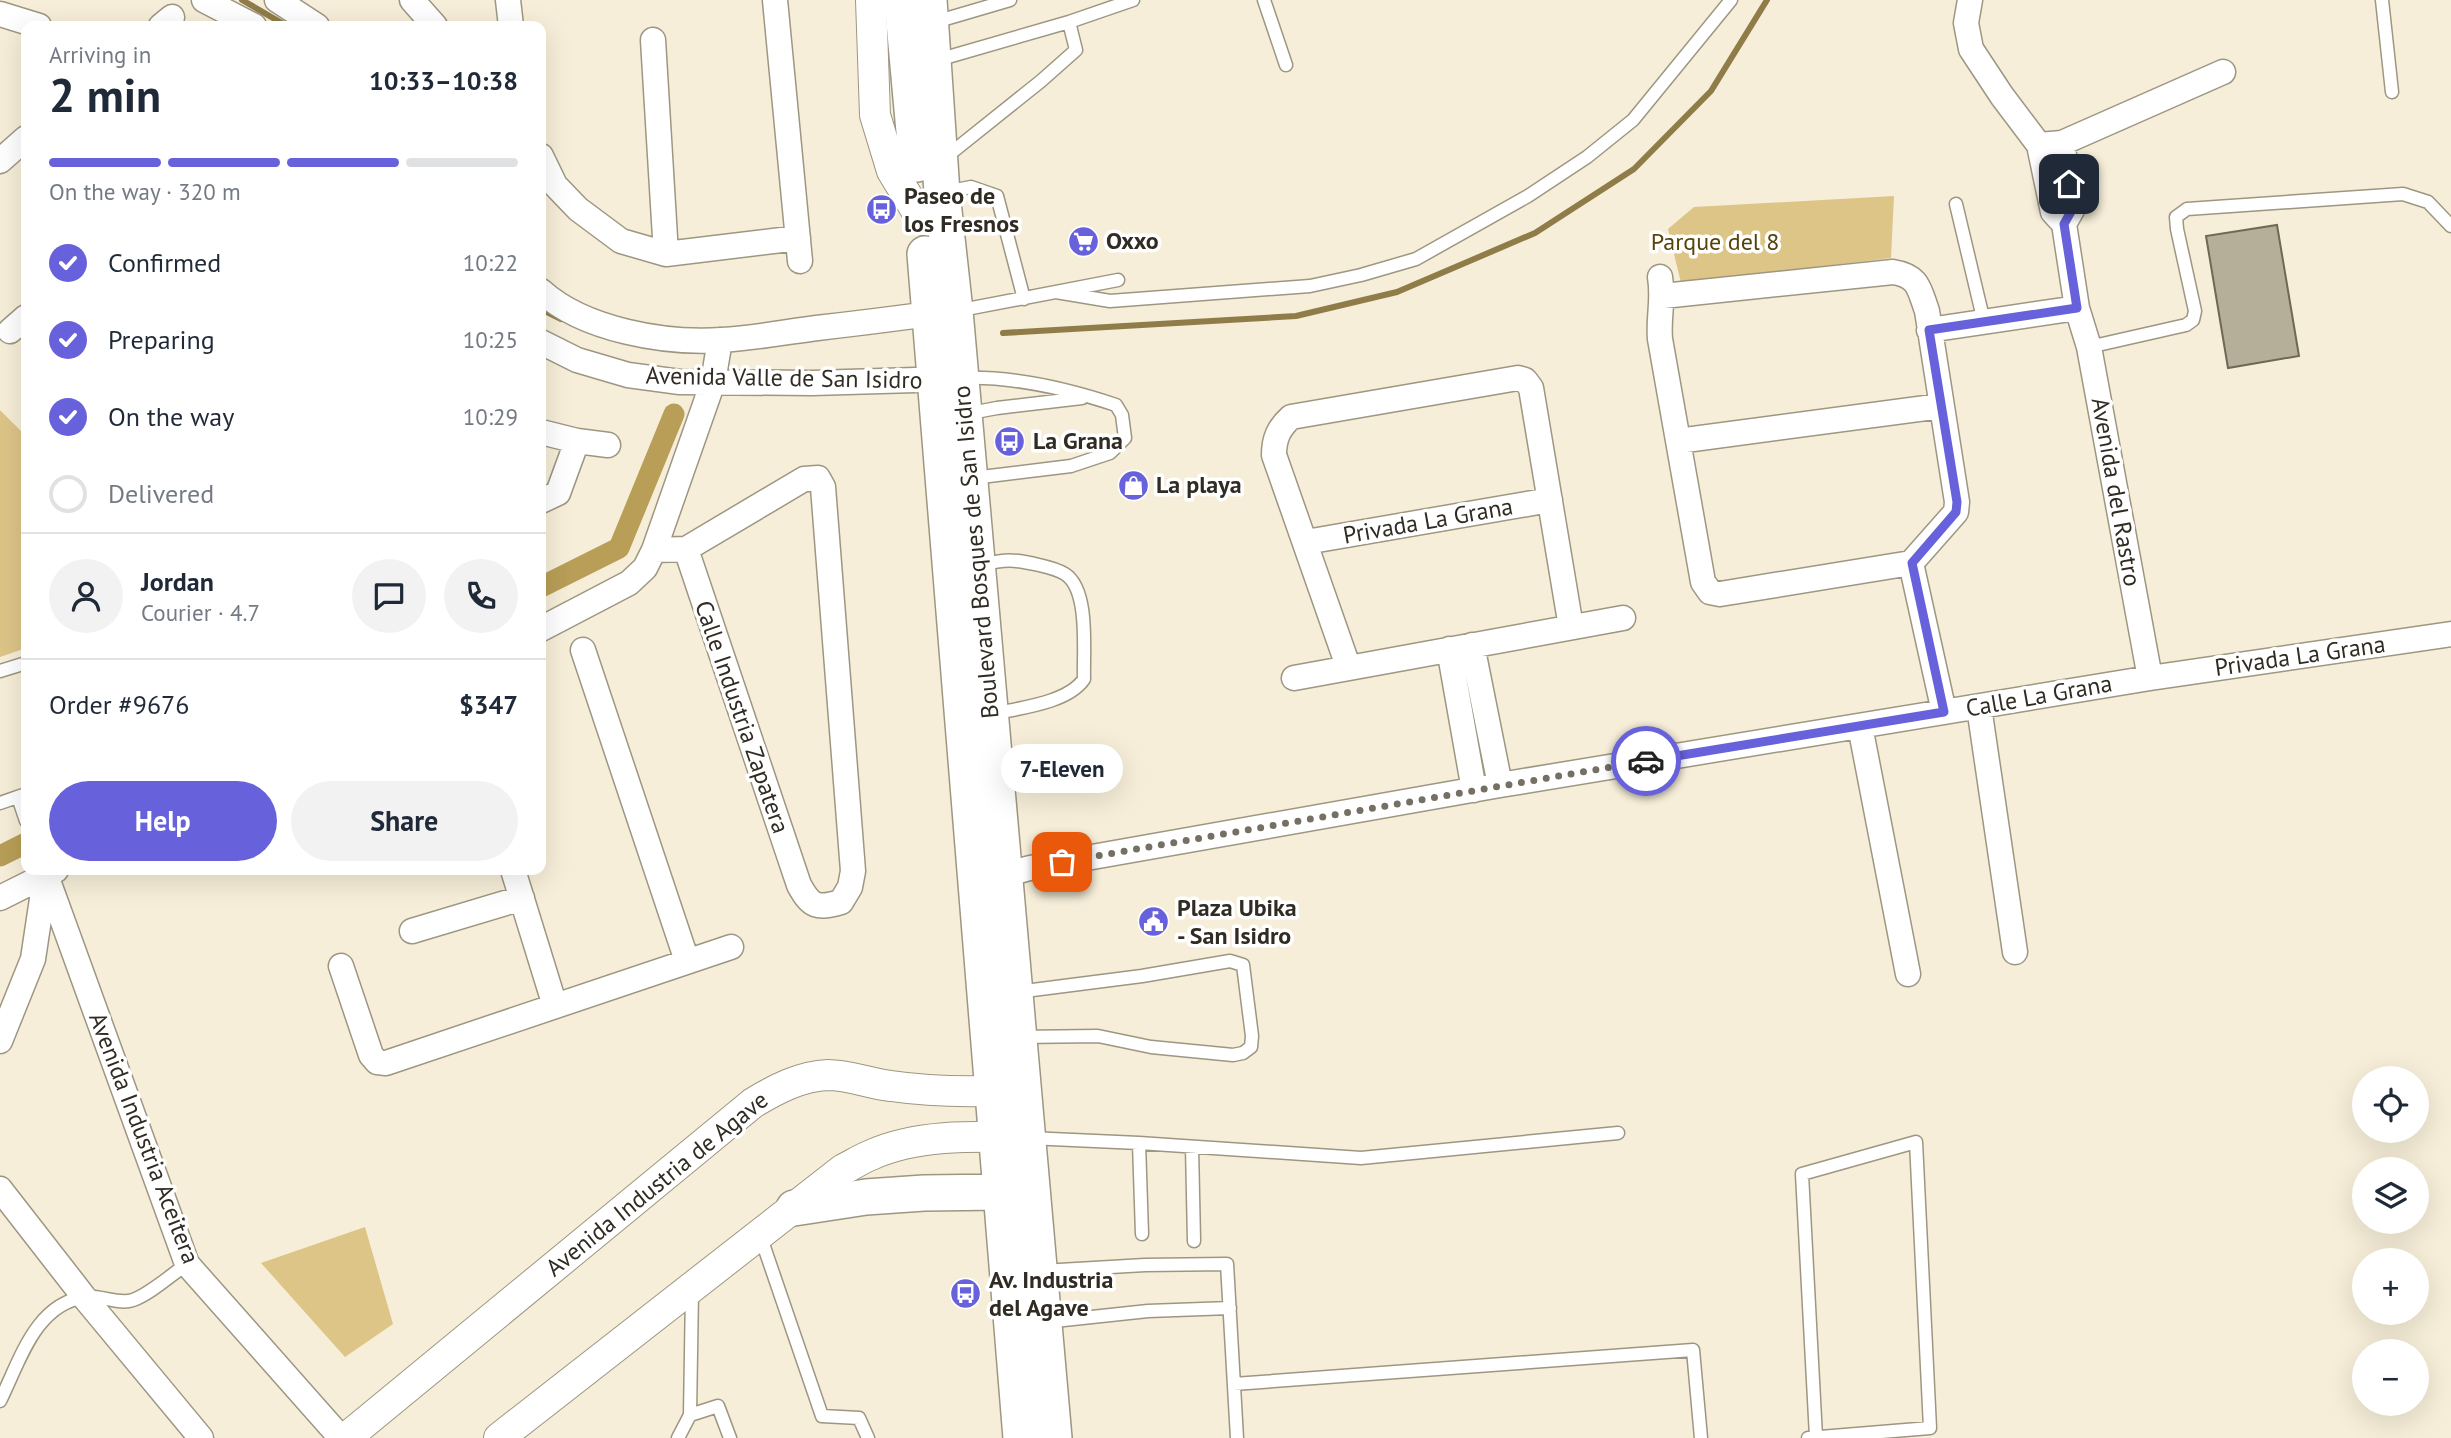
<!DOCTYPE html>
<meta charset="utf-8">
<style>
:root{--surface:#fff;--page:#f2f2f3;--text:#1f2937;--muted:#747a83;--line:#e0e1e3;--accent:#6761db}
body{margin:0;font-family:"PT Sans",sans-serif;background:var(--page);color:var(--text);height:100vh;display:flex;flex-direction:column;font-size:26px;white-space:nowrap}
*{box-sizing:border-box;margin:0}
p{font-size:23px;color:var(--muted)}
.icon{flex:none;width:38px;height:38px;fill:none;stroke:currentColor;stroke-width:2;stroke-linecap:round;stroke-linejoin:round}
.map{position:relative;flex:1;overflow:hidden}
.side{position:absolute;left:21px;top:21px;width:525px;height:854px;display:flex;flex-direction:column;background:var(--surface);border-radius:14px;box-shadow:0 7px 28px #0002}
.side>*{flex:none}
.controls{position:absolute;left:2352px;top:1066px;display:grid;gap:14px}
.controls a{display:grid;place-items:center;width:77px;height:77px;border-radius:50%;background:var(--surface);box-shadow:0 7px 28px #0002;font-size:35px}
.pin{position:absolute;display:grid;place-items:center;width:60px;height:60px;color:#fff;margin:-30px;border-radius:14px;box-shadow:0 4px 10px #0006}
.courier{position:absolute;display:grid;place-items:center;width:70px;height:70px;margin:-35px;border:5px solid #6761db;border-radius:50%;background:#fff;color:#222;box-shadow:0 2px 9px #0007}
.bubble{position:absolute;height:49px;border-radius:24px;background:var(--surface);box-shadow:0 7px 28px #0002;font-size:23px;font-weight:700;line-height:49px;text-align:center}
.overview em{font-style:normal;font-weight:700}
.overview div{display:flex;flex-direction:column-reverse}
.overview{display:flex;align-items:center;justify-content:space-between;height:119px;padding:0 28px}
h1{font-size:46px;font-weight:700;line-height:52px}
.bar{display:grid;grid-template-columns:repeat(4,1fr);gap:10px 7px;align-content:center;height:84px;padding:0 28px}
.bar i{height:9px;border-radius:5px;background:var(--line)}
.bar .on{background:var(--accent)}
.bar p{grid-column:span 4}
.line{display:flex;align-items:center;gap:18px;padding:0 28px;border-top:2px solid var(--line)}
.line div{flex:1}
.round{display:grid;place-items:center;flex:none;width:74px;height:74px;border-radius:37px;background:var(--page)}
ol{padding:0 28px;list-style:none}
li{display:flex;align-items:center;gap:21px;height:77px}
li p{margin-inline-start:auto}
li .icon{padding:7px;border-radius:50%;background:var(--accent);color:#fff;stroke-width:4}
li:last-child{color:var(--muted)}
li i{width:38px;height:38px;border:4px solid var(--line);border-radius:50%}
.action{display:flex;gap:14px;margin-top:auto;padding:14px 28px}
.action a{flex:1;height:80px;border-radius:42px;background:var(--accent);color:#fff;font-size:28px;font-weight:700;line-height:80px;text-align:center}
.action a+a{background:var(--page);color:var(--text)}
.map>svg:first-child{display:block}
</style>
<div class="map">
<svg width="2451" height="1438" viewBox="0 0 2451 1438">
<rect width="100%" height="100%" fill="#f6eed8"/>
<!-- green -->
<path fill="#ddc587" d="M1894,196l-3,62 -210,25 -13,-54 26,-22z
M0,410l26,26v212l-26,9z
M365,1227l28,97 -48,33 -84,-94z"/>
<g fill="none" stroke-linecap="round" stroke-linejoin="round">
<!-- stream -->
<path stroke="#8f7c48" stroke-width="6" d="M242,0l45,26
M541,309l20,10
M1003,333l293,-17 101,-24 138,-59 99,-64 77,-78 56,-91"/>
<!-- canal -->
<path stroke="#b89e57" stroke-width="21" d="M541,587l78,-39 55,-134
M0,856l26,-13"/>
</g>
<!-- building -->
<path fill="#b5ae99" stroke="#6f6855" stroke-width="2" d="M2277,225l22,131 -71,12 -22,-132z"/>
<g fill="none" stroke-linecap="round" stroke-linejoin="round">
<defs>
<path id="service" d="M1264,0l22,65
M2382,0l10,92
M935,22l75,-22
M934,61l135,-39 64,-22
M946,157l95,-76 35,-31 -7,-28
M945,192l26,-5 26,9 27,103
M1956,204l28,118
M1056,292l54,9 200,-15 51,-11 55,-16 112,-63 59,-39 46,-37 98,-120
M956,311l162,-31
M2089,347l97,-22 7,-5 2,-9 -18,-82 -1,-12 11,-8 216,-15 25,8 23,24
M962,378c51,-2 106,11 154,27l6,10 3,23 -15,15 -39,13 -98,12
M965,414l32,-6 85,-10
M980,565c26,-6 33,-6 59,0 9,2 18,4 26,9 25,16 18,78 19,105 -16,24 -65,29 -92,35
M0,671l26,-8
M18,797l8,24
M0,803l26,-9
M1017,992l125,-16 88,-15 13,4 9,71 -1,11 -8,6 -10,2 -82,-8 -53,-11 -78,1
M1029,1138l110,5 222,15 257,-25
M1139,1143l3,91
M1192,1147l2,94
M760,1235l62,181 37,2 9,20
M1042,1271l103,-6 82,-1 10,174
M1045,1322l103,-11 82,-3
M1234,1384l459,-34 8,88
M0,1401c20,-40 35,-97 85,-104 16,-2 34,8 48,3 17,-6 38,-25 54,-36
M690,1415l28,-9 12,32
M678,1438l12,-23 2,-124
M1808,1438l122,-10 -14,-286 -114,32 14,263"/>
<path id="minor" d="M204,0l50,26
M277,0l40,26
M412,0l23,26
M508,0l3,26
M775,0l25,261
M1970,0l-4,23 5,26 31,47 37,49 23,-2 161,-71
M0,14l39,12
M161,26l11,-9
M653,40l13,214
M2062,143l11,65 -9,16
M2039,145l14,67 11,12 13,84 12,39 61,331
M541,156l14,29 23,24 43,32 45,13 132,-16
M0,161l26,-23
M1660,277c4,23 -2,40 0,62l43,243 7,10 10,2 191,-31
M541,291c43,39 124,53 181,49 32,-2 64,-8 95,-12 43,-5 85,-10 127,-16
M1663,296l230,-24c26,4 26,17 34,39l30,191 -1,10 -45,51
M1929,330l148,-22
M10,331l16,-14
M541,342l36,18 51,15 52,7 132,1 138,-4
M541,432l36,9 31,4
M1678,441l263,-35
M541,501l17,-8 19,-52
M1306,542l244,-42
M654,550l32,-1 118,-70 14,-1 5,9 30,384 -3,16 -9,15c-24,7 -30,5 -42,-17l-113,-336
M1911,563l33,149
M541,629l88,-46 16,-15 9,-18 59,-168 7,-42
M1472,645l28,140
M1449,649l25,141
M583,650l104,311
M1348,666l-74,-211c0,-17 5,-27 17,-38l227,-39 7,2 6,8 40,239
M1294,678l329,-60
M1979,707l36,245
M1860,726l48,248
M513,870l42,136
M46,875l141,389 154,174
M992,878l38,-10 470,-83 650,-107 301,-44
M0,898l56,-28
M412,931l110,-33
M341,966l30,89 6,7 9,1 345,-116
M0,1041l33,-82 12,-80
M0,1189l84,108 117,141"/>
<path id="tertiary" d="M871,0l4,115 17,56 30,49
M346,1438l407,-335c23,-14 48,-27 75,-28 21,0 43,9 63,11 41,6 83,6 123,4
M499,1438l343,-268c10,-5 19,-11 29,-15 44,-20 100,-19 147,-18"/>
<path id="secondary" d="M902,0l15,164
M929,0l13,193 13,118 99,1127
M925,254l96,1184
M794,1208l72,-11 58,-4 78,-1"/>
</defs>
<!-- service casing -->
<use href="#service" stroke="#9d9682" stroke-width="15"/>
<!-- minor casing -->
<use href="#minor" stroke="#9d9682" stroke-width="27"/>
<!-- tertiary casing -->
<use href="#tertiary" stroke="#9d9682" stroke-width="32"/>
<!-- secondary casing -->
<use href="#secondary" stroke="#9d9682" stroke-width="38"/>
<!-- service -->
<use href="#service" stroke="#fff" stroke-width="12"/>
<!-- minor -->
<use href="#minor" stroke="#fff" stroke-width="24"/>
<!-- tertiary -->
<use href="#tertiary" stroke="#fff" stroke-width="30"/>
<!-- secondary -->
<use href="#secondary" stroke="#fff" stroke-width="35"/>
</g>
<g fill="none" stroke-linecap="round" stroke-linejoin="round">
<!-- done -->
<path stroke="#757063" stroke-width="7" stroke-dasharray="0 12.6" d="M1062,862l584,-101"/>
<!-- route -->
<path stroke="#6761db" stroke-width="9" d="M1646,761l298,-49 -32,-149 44,-51 1,-10 -28,-172 148,-22 -13,-84 9,-16 -4,-24"/>
</g>
<!-- icons -->
<defs>
<symbol id="bus-disc" viewBox="-11 -11 22 22"><circle r="9.5" fill="#6761db" stroke="#fff"/><path d="M-5-6H5V4H4V6H2V4H-2V6H-4V4H-5ZM-3.5-4V0h7V-4ZM-3.5 1.2v1.5H-2V1.2ZM2 1.2v1.5H3.5V1.2Z" fill="#fff"/></symbol>
<symbol id="supermarket-disc" viewBox="-11 -11 22 22"><circle r="9.5" fill="#6761db" stroke="#fff"/><path d="M-6-5.5h2.5l.6 2H6L4.5 2H-2.5L-4.4-4H-6ZM-1.5 3.2a1.3 1.3 0 1 0 .1 0ZM3 3.2a1.3 1.3 0 1 0 .1 0Z" fill="#fff"/></symbol>
<symbol id="shop-disc" viewBox="-11 -11 22 22"><circle r="9.5" fill="#6761db" stroke="#fff"/><path d="M-5-2.5h2.3a2.7 3.5 0 0 1 5.4 0H5L5.5 6h-11ZM-1.5-2.5h3a1.5 2.3 0 0 0-3 0Z" fill="#fff"/></symbol>
<symbol id="civic-disc" viewBox="-11 -11 22 22"><circle r="9.5" fill="#6761db" stroke="#fff"/><path d="M-.6-6.5H3V-4.5H.6V-3L4-1V1h2V6H-6V1h2V-1L-.6-3ZM-1.2 2.5V6h2.4V2.5Z" fill="#fff"/></symbol>
</defs>
<g fill-rule="evenodd">
<use href="#bus-disc" x="864" y="192" width="35" height="35"/>
<use href="#supermarket-disc" x="1066" y="224" width="35" height="35"/>
<use href="#bus-disc" x="992" y="424" width="35" height="35"/>
<use href="#shop-disc" x="1116" y="468" width="35" height="35"/>
<use href="#civic-disc" x="1136" y="904" width="35" height="35"/>
<use href="#bus-disc" x="948" y="1276" width="35" height="35"/>
</g>
<g text-anchor="middle" stroke-width="7" stroke-linejoin="round" paint-order="stroke">
<!-- poi labels -->
<g font-size="24" font-weight="bold" fill="#302c24" stroke="#fff" text-anchor="start">
<text x="904" y="204">Paseo de<tspan x="904" dy="28">los Fresnos</tspan></text>
<text x="1106" y="249">Oxxo</text>
<text x="1033" y="449">La Grana</text>
<text x="1156" y="493">La playa</text>
<text x="1177" y="916">Plaza Ubika<tspan x="1177" dy="28">- San Isidro</tspan></text>
<text x="989" y="1288">Av. Industria<tspan x="989" dy="28">del Agave</tspan></text>
</g>
<!-- park labels -->
<g font-size="24" fill="#564308" stroke="#fff">
<text x="1715" y="250">Parque del 8</text>
</g>
<!-- street labels -->
<g font-size="24" fill="#302c24" stroke="#fff">
<text transform="translate(784 378) rotate(1)" y="8">Avenida Valle de San Isidro</text>
<text transform="translate(2116 492) rotate(80)" y="8">Avenida del Rastro</text>
<text transform="translate(1428 521) rotate(-10)" y="8">Privada La Grana</text>
<text transform="translate(976 552) rotate(-95)" y="8">Boulevard Bosques de San Isidro</text>
<text transform="translate(2300 656) rotate(-8)" y="8">Privada La Grana</text>
<text transform="translate(2039 696) rotate(-10)" y="8">Calle La Grana</text>
<text transform="translate(742 717) rotate(71)" y="8">Calle Industria Zapatera</text>
<text transform="translate(144 1138) rotate(69)" y="8">Avenida Industria Aceitera</text>
<text transform="translate(657 1184) rotate(-39)" y="8">Avenida Industria de Agave</text>
</g>
</g>
</svg>
<div class="controls">
<a><svg class="icon" aria-label="locate" viewBox="0 0 24 24"><circle cx="12" cy="12" r="6"/><path d="M12 2v4M12 18v4M2 12h4M18 12h4"/></svg></a>
<a><svg class="icon" aria-label="layers" viewBox="0 0 24 24"><path d="M12 4l9 5-9 5-9-5zM3 14l9 5 9-5"/></svg></a>
<a>+</a>
<a>−</a>
</div>
<div class="pin" style="left:1062px;top:862px;background:#ea580c"><svg class="icon" aria-label="bag" viewBox="0 0 24 24"><path d="M5 8h14l-1 12H6zM9 8a3 3 0 0 1 6 0"/></svg></div>
<div class="pin" style="left:2069px;top:184px;background:#1f2937"><svg class="icon" aria-label="home" viewBox="0 0 24 24"><path d="M3 11l9-7 9 7M6 9v11h12V9"/></svg></div>
<div class="courier" style="left:1646px;top:761px"><svg class="icon" aria-label="car" viewBox="0 0 24 24"><path d="M5 17H2v-5l4-1 3-4h7l3 4 3 1v5h-3M9 17h6M6 11h13"/><circle cx="7" cy="17" r="2"/><circle cx="17" cy="17" r="2"/></svg></div>
<div class="bubble" style="left:1001px;top:744px;width:122px">7-Eleven</div>
<section class="side">
<div class="overview"><div><h1>2 min</h1><p>Arriving in</p></div><em>10:33–10:38</em></div>
<div class="bar"><i class="on"></i><i class="on"></i><i class="on"></i><i></i><p>On the way · 320 m</p></div>
<ol>
<li><svg class="icon" aria-label="check" viewBox="0 0 24 24"><path d="M5 12l5 5 9-10"/></svg>Confirmed<p>10:22</p></li>
<li><svg class="icon" aria-label="check" viewBox="0 0 24 24"><path d="M5 12l5 5 9-10"/></svg>Preparing<p>10:25</p></li>
<li><svg class="icon" aria-label="check" viewBox="0 0 24 24"><path d="M5 12l5 5 9-10"/></svg>On the way<p>10:29</p></li>
<li><i></i>Delivered</li>
</ol>
<div class="line" style="height:126px"><a class="round"><svg class="icon" aria-label="person" viewBox="0 0 24 24"><circle cx="12" cy="8" r="4"/><path d="M4 21q1-7 8-7t8 7"/></svg></a><div><b>Jordan</b><p>Courier · 4.7</p></div><a class="round"><svg class="icon" aria-label="chat" viewBox="0 0 24 24"><path d="M4 5h16v11H9l-5 4z"/></svg></a><a class="round"><svg class="icon" aria-label="phone" viewBox="0 0 24 24"><path d="M5 4h4l2 5-3 2q2 4 5 5l2-3 5 2v4C11 20 4 13 5 4z"/></svg></a></div>
<div class="line" style="height:91px"><div>Order #9676</div><b>$347</b></div>
<div class="action"><a>Help</a><a>Share</a></div>
</section>
</div>
